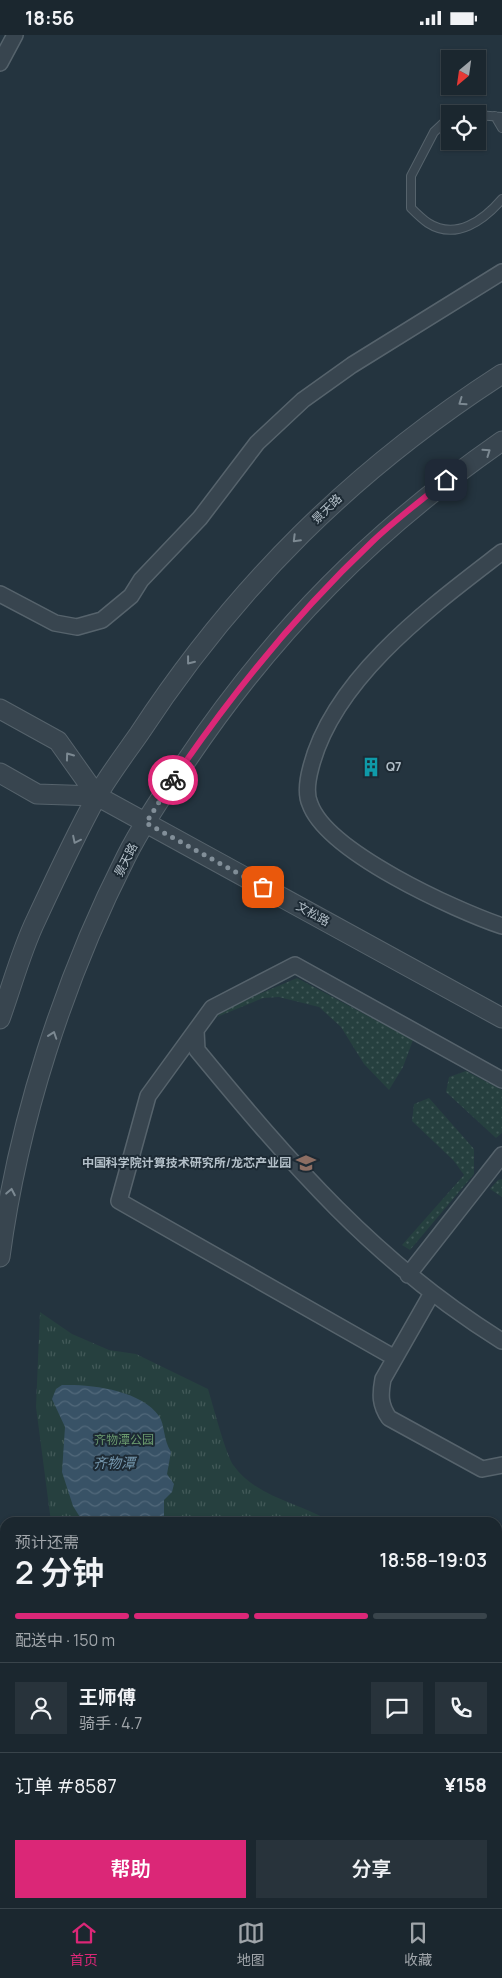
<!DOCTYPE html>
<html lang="zh">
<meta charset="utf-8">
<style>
:root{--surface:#1b272f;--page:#28333b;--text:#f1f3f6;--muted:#a0a5aa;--line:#39444b;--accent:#db2777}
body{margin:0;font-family:Manrope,"Noto Sans SC",sans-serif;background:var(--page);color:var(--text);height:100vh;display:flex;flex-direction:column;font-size:19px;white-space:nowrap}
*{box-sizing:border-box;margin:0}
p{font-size:16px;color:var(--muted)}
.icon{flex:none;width:28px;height:28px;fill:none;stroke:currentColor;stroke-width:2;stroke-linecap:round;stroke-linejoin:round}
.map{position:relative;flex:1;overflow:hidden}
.drawer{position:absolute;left:0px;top:1482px;width:502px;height:391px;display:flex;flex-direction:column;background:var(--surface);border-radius:15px 15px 0 0;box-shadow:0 1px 4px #0004,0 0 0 1px var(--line)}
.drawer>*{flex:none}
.needle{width:32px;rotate:209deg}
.controls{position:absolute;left:441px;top:15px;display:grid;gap:10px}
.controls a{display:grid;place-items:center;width:45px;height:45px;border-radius:0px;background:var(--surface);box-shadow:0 1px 4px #0004,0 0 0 1px var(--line);font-size:25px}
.pin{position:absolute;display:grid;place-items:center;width:42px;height:42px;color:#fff;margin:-21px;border-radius:10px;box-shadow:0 2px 8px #0006}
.courier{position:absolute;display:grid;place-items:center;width:50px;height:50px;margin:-25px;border:4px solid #db2777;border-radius:50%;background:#fff;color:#222;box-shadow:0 1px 6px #0007}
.headline em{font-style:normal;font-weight:600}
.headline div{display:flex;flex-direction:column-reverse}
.headline{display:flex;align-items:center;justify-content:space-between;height:85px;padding:0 15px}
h1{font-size:32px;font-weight:600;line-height:38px}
.bar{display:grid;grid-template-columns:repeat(4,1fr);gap:8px 5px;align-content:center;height:60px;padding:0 15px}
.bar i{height:6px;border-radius:4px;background:var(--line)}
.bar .active{background:var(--accent)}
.bar p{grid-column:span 4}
.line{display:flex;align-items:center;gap:12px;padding:0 15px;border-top:1px solid var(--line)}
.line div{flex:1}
.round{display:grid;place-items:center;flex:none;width:52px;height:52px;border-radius:0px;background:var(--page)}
.primary-button{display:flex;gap:10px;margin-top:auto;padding:10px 15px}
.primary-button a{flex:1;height:58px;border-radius:0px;background:var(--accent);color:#fff;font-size:20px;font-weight:600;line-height:58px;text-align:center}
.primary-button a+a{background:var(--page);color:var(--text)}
.status{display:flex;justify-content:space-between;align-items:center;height:35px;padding:0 25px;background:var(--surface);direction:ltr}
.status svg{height:14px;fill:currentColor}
.dock{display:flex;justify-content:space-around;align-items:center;height:70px;border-top:1px solid var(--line);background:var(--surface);font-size:14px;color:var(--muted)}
.dock a{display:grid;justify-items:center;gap:2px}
.dock .active{color:var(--accent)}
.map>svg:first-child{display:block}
</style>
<div class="status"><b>18:56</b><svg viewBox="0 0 49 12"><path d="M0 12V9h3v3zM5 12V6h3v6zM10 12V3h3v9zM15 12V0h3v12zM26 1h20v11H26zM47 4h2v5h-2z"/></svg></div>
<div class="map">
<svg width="502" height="1873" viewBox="0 0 502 1873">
<defs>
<pattern id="grass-dots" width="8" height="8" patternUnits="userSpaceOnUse" patternTransform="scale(1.25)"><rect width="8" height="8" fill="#26403f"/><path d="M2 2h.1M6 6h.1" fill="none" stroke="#435a59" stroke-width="1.8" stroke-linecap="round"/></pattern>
<pattern id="park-tufts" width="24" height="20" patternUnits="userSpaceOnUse" patternTransform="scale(1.25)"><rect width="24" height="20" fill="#26403f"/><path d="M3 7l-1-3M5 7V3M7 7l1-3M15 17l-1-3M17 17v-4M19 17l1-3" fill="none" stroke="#435a59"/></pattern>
<pattern id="water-waves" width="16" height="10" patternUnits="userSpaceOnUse" patternTransform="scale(1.25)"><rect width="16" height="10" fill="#385266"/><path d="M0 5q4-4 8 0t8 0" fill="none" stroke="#52697b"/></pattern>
</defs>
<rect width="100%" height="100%" fill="#24343f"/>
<!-- grass -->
<path fill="url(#grass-dots)" d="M297,943l116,62 -10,27 -14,23 -25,-26 -23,-37 -22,-20 -40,-10 -16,1 -46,19 7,-8z
M466,1036l36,19v43l-6,5 -50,-46 3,-15z
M429,1063l45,51v25l-64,76 -8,-5 62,-70 -10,-14 -42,-40 2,-17z
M502,1144v18l-12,-8 8,-9z"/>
<!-- park -->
<path fill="url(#park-tufts)" d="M40,1277l32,22 37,16 27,4 72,35c5,16 18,67 26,77 22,31 66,37 97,56h-280l-15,-115z
M498,1572l4,1v300h-348l-2,-4h346z"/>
<!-- water -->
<path fill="url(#water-waves)" d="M62,1350c29,-1 79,5 97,31 6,9 4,23 12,36l-4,22 7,10 -2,8 -8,8v22h-81l-10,-16 -11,-34 3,-45 -13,-28 4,-10z
M502,1648v54l-4,-3v-50z"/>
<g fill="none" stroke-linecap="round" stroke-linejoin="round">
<defs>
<path id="service" d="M454,79h8
M478,80l24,2
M495,81l7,12
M450,82l-16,15 -23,44v32c5,5 11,11 17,15 28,18 56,-3 74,-24"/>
<path id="minor" d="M0,28l15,-28
M502,517c-70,54 -168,125 -191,215 -3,11 -6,26 -1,37 17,48 145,106 192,122
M0,559l55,29 22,4 25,-7 29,-24 10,-16 59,-62 57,-75 46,-43 49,-35 150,-93
M196,995l-48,66 -29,105 276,157
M502,1045l-207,-115 -83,43 -16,22 1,20c93,113 179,213 305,291
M408,1240l94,-120
M432,1258l-49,86c-3,16 -3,26 6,39l93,51 20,-4"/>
<path id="tertiary" d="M0,674l58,32 39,55 405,222
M0,738l37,21 60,2
M0,984c12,-33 21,-68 36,-99 19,-41 39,-84 61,-124 12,-21 28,-42 42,-62 97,-148 214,-264 363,-360
M0,1222c18,-136 64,-278 126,-400 17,-34 39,-66 61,-97 87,-129 187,-230 315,-319
M0,1557l5,30
M0,1790l5,15
M30,1869l2,4
M90,1869l1,4"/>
</defs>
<!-- service casing -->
<use href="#service" stroke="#56636c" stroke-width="10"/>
<!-- minor casing -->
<use href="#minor" stroke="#56636c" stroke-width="18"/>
<!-- tertiary casing -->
<use href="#tertiary" stroke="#56636c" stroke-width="21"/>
<!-- service -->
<use href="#service" stroke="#38454f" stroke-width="8"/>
<!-- minor -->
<use href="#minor" stroke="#38454f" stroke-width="15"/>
<!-- tertiary -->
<use href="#tertiary" stroke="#38454f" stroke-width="19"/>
</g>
<!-- one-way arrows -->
<defs><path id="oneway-chevron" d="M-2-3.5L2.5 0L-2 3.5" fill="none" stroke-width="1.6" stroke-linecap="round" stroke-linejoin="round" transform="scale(1.25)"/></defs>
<g stroke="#7c8992">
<use href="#oneway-chevron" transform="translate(462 367) rotate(145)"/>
<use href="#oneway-chevron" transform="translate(487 417) rotate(-35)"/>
<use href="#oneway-chevron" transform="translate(296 504) rotate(135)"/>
<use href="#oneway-chevron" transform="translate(190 626) rotate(128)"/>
<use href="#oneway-chevron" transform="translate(69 721) rotate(-126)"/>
<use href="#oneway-chevron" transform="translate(76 805) rotate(116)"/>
<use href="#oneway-chevron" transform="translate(53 1000) rotate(-71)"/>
<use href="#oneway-chevron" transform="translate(11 1157) rotate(-79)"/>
</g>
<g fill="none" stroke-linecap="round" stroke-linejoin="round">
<!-- done -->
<path stroke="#828f99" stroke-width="5" stroke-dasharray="0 9" d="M173,745l-27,43 117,64"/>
<!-- route -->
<path stroke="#db2777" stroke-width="6" d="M173,745c59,-87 124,-167 200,-239 23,-22 49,-41 73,-61"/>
</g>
<!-- icons -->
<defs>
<symbol id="building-bare" viewBox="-9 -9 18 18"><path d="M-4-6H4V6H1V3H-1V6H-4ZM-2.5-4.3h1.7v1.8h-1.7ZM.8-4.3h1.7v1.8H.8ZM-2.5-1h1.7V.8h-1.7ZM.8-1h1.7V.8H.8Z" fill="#0f9aa8" stroke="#1d2a34" stroke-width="2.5" paint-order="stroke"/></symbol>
<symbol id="university-bare" viewBox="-9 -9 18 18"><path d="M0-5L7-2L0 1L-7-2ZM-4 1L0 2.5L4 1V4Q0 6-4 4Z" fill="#8d6e63" stroke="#1d2a34" stroke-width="2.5" paint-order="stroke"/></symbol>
</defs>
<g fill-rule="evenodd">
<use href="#building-bare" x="357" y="718" width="28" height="28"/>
<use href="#university-bare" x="292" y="1114" width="28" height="28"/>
</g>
<g text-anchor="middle" stroke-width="4" stroke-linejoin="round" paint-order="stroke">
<!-- street labels -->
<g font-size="12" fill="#b4c0c9" stroke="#1d2a34">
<text transform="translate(327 474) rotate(-44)" y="4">景天路</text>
<text transform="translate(126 825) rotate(-63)" y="4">景天路</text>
<text transform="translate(313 879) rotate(29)" y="4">文松路</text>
</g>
<!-- poi labels -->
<g font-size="12" font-weight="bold" fill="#b4c0c9" stroke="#1d2a34" text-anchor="start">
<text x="386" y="736">Q7</text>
<text x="291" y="1132" text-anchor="end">中国科学院计算技术研究所/龙芯产业园</text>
</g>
<!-- park labels -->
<g font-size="12" fill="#6b9b6f" stroke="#1d2a34">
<text x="124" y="1409">齐物潭公园</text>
</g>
<!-- water labels -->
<g font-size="14" font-style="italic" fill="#7496ad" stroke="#1d2a34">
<text x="114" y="1433">齐物潭</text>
</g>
</g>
</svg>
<div class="controls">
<a><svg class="needle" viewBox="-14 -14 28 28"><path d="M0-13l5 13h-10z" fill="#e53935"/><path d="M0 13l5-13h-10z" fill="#a0a5aa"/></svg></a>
<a><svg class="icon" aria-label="locate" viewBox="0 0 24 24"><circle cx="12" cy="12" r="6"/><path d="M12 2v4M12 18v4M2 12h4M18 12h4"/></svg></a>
</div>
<div class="pin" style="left:263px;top:852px;background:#ea580c"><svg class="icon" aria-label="bag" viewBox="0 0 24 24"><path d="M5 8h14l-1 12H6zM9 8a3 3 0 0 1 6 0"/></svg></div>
<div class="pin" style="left:446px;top:445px;background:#1f2937"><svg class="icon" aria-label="home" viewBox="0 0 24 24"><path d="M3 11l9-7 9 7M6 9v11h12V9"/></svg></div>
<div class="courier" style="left:173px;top:745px"><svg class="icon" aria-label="bike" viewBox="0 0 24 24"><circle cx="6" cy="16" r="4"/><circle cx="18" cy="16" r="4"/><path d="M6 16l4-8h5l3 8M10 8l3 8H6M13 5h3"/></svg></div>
<section class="drawer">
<div class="headline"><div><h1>2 分钟</h1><p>预计还需</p></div><em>18:58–19:03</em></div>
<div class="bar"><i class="active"></i><i class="active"></i><i class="active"></i><i></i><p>配送中 · 150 m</p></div>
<div class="line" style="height:90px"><a class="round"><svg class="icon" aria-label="person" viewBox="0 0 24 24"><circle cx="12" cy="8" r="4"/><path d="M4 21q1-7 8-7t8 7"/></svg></a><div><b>王师傅</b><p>骑手 · 4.7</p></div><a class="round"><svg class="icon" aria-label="chat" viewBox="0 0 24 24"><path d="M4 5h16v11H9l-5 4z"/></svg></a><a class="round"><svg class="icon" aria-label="phone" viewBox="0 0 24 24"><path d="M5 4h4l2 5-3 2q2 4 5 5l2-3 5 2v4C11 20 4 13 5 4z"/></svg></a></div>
<div class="line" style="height:65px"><div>订单 #8587</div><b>¥158</b></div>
<div class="primary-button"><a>帮助</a><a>分享</a></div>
</section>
</div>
<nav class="dock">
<a class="active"><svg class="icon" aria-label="home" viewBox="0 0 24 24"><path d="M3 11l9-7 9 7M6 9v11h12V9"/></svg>首页</a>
<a><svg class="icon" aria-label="map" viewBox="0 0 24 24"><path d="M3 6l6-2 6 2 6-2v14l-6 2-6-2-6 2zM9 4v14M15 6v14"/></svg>地图</a>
<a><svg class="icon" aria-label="saved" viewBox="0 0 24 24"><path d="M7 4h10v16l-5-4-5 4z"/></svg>收藏</a>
</nav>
